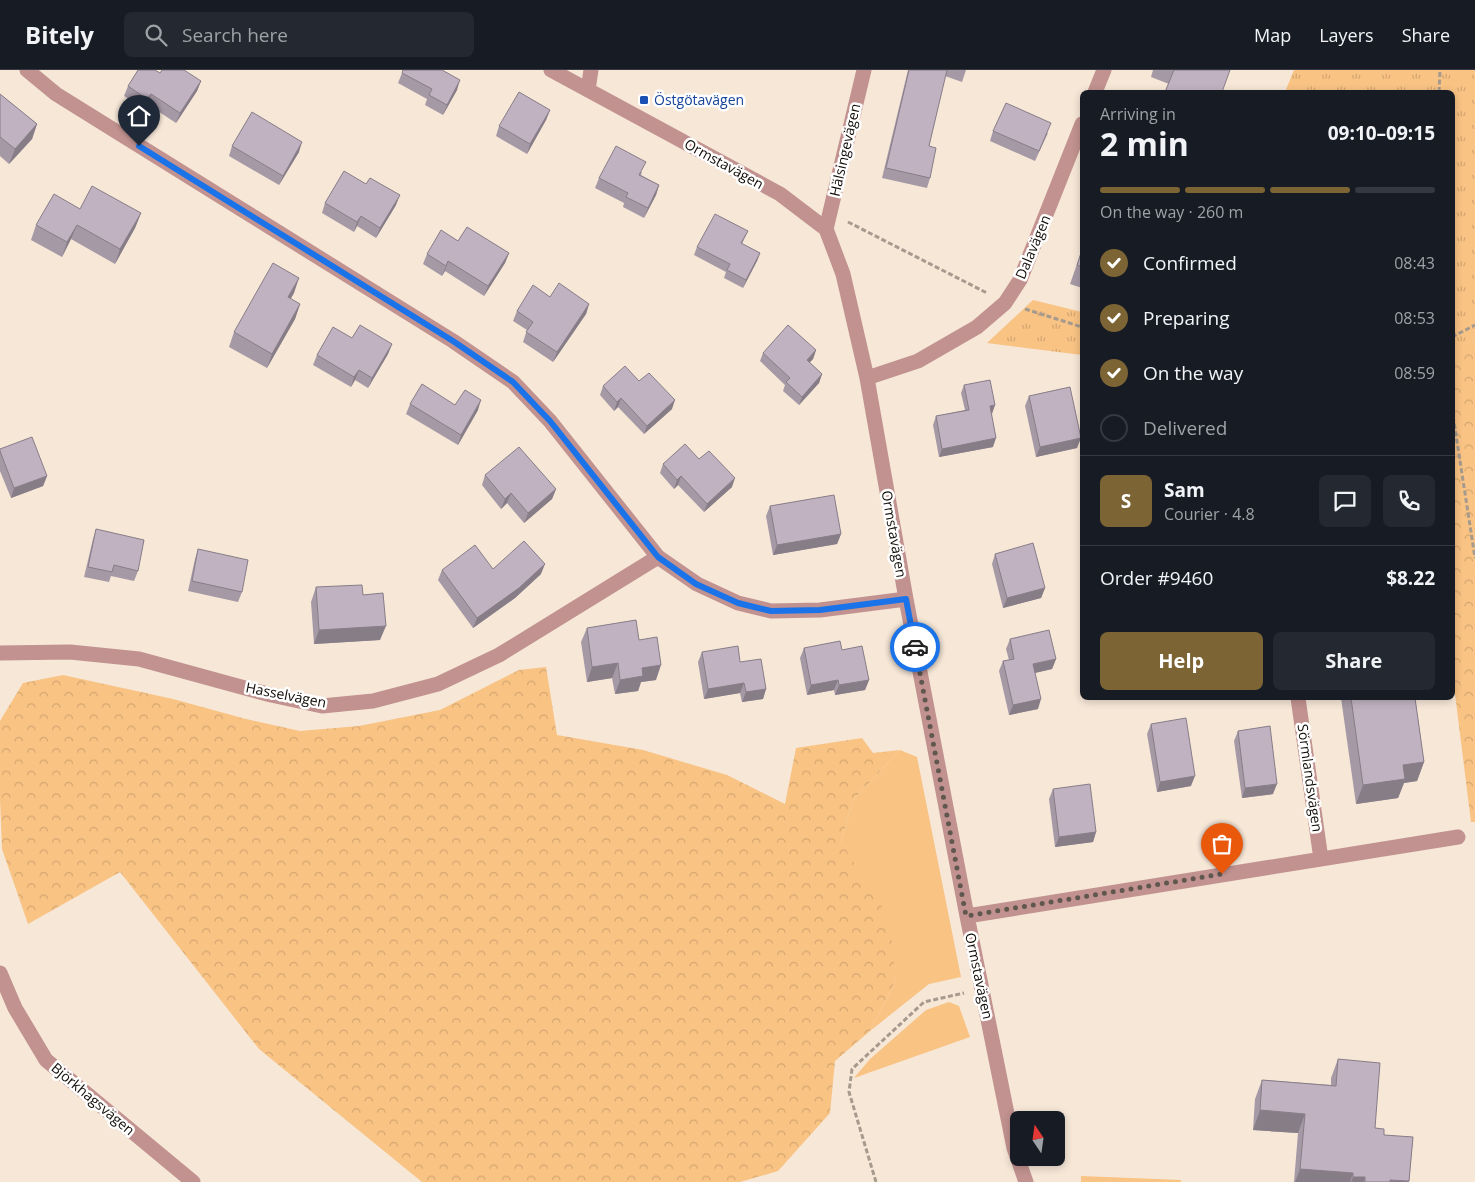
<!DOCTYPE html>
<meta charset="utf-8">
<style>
:root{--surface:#171b24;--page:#242831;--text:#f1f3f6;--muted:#9ea1a6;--line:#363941;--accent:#7d6435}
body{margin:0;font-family:"Open Sans",sans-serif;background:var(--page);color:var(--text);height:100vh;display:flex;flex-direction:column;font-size:19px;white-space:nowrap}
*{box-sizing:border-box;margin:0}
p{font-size:16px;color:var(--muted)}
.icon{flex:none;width:28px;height:28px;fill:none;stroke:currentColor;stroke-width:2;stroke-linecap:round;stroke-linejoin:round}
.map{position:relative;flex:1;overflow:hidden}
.panel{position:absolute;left:1080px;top:20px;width:375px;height:610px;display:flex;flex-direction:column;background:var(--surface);border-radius:8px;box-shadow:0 2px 8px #0003}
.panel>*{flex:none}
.needle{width:32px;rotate:347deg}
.buttons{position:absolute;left:1010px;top:1041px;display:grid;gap:10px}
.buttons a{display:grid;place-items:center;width:55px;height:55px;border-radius:8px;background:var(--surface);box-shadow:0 2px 8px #0003;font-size:25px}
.pin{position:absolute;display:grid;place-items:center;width:42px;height:42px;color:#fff;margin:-51px -21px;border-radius:50% 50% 50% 0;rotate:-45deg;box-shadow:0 0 5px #0007}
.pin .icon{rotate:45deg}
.courier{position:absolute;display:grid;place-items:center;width:50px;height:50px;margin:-25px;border:4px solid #1a73e8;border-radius:50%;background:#fff;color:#222;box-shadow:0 1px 6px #0007}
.head em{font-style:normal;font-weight:700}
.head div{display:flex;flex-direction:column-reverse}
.head{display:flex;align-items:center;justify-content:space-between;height:85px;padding:0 20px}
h1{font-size:32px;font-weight:700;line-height:38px}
.bar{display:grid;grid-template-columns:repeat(4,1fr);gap:8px 5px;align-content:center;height:60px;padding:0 20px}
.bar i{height:6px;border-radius:4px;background:var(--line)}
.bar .selected{background:var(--accent)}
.bar p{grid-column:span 4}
.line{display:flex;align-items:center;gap:12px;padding:0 20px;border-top:1px solid var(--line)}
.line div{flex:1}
.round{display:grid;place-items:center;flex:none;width:52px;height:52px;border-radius:8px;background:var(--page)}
ol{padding:0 20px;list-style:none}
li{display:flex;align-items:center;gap:15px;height:55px}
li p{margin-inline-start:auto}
li .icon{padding:5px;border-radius:50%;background:var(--accent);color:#fff;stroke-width:4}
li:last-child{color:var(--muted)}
li i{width:28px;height:28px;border:2px solid var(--line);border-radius:50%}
.button{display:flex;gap:10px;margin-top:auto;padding:10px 20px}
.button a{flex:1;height:58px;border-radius:8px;background:var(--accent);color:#fff;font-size:20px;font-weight:700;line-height:58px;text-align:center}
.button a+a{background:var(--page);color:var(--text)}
header{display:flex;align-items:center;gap:30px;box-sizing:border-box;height:70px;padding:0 25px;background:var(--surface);border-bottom:1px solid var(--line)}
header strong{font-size:24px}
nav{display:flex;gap:28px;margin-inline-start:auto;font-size:18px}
.search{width:350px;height:45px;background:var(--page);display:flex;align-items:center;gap:12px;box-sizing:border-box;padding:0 18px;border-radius:8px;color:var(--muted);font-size:19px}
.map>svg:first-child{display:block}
</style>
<header>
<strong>Bitely</strong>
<div class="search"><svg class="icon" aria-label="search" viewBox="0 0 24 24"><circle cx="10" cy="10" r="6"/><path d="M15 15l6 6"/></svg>Search here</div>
<nav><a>Map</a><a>Layers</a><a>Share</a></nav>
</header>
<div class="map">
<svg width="1475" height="1112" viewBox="0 0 1475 1112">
<defs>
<pattern id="forest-crowns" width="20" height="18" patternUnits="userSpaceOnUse" patternTransform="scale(1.25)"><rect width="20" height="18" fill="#f9c384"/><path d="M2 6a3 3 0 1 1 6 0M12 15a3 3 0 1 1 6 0" fill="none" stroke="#d4a670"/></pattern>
<pattern id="park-tufts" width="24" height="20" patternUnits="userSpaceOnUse" patternTransform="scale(1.25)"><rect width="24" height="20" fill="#f9c384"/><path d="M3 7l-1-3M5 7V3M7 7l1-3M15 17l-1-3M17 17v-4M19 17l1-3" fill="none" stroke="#d4a670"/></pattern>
</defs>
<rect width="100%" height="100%" fill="#f6e7d7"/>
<!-- grass -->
<path fill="#f9c384" d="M900,680l17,7 44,220 -32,7 -59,47 26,-51 -55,-138 12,-42z
M949,932l10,4 11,31 -116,41 16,-19 56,-49z
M1081,1106l100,4v2h-100z"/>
<!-- forest -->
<path fill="url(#forest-crowns)" d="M1475,268v484h-4l-19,-152v-318z
M546,597l11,68 86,15 84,25 58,29 11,-56 66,-10 11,15 27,-3 -47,50 -12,42 48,76 7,62 -26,51 -35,30 -5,52 -52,58 -38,11h-318l-163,-133 -139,-177 -92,52 -26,-75 -2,-50v-78l23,-38 40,-8 110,24 73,20 54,12 59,-5 81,-16 79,-40z"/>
<!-- park -->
<path fill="url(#park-tufts)" d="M1294,0h181v268l-22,14 -1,-260h-167z
M1033,230l49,12v43l-95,-12z"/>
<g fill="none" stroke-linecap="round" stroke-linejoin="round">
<!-- path -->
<path stroke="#a69a8e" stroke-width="3" stroke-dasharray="5 2.5" stroke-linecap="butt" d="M1439,22l1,-22
M848,152l139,71
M1025,239l57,18
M1452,267l23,-12
M1452,339l23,149
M876,1112l-27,-90 3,-23 72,-67 40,-9"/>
<!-- minor -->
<path stroke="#c1928f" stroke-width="15" d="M27,0l29,24 397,247 60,41 37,39 108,136 39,27 41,19 33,8 49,-1 86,-11
M551,0l229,124 46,35 17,45 24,104 39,221 61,317 47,232 12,34
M588,20l3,-20
M1095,22l9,-22
M826,159l38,-159
M867,308l51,-17 59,-34 28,-24 15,-23 62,-156
M0,583l70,-1 69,7 132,36 51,11 51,-5 65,-17 61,-29 159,-98
M1298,628l23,161
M967,846l491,-79
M0,903l15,35 31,52 147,122"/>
</g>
<!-- wall -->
<path fill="#a699a6" d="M908,0h58l-4,12 -17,-6 -16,70 1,32 -3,10 -45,-10z
M1153,0h78l-62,14 -18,-7z
M443,1l14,19 -14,25 -18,-10 2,-6 -29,-16 4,-10z
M160,3l41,8 -4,10 -21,32 -29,-19 -3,5 -20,-13 4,-10z
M0,24l37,30 -5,15 -23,25 -9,-8z
M550,40l-4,10 -19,34 -31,-18 3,-10z
M993,61l55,2 -13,28 -45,-20z
M232,76l67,6 -20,33 -50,-29z
M642,102l-1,3 18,10 -3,10 -12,23 -21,-11 1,-4 -29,-15 4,-10z
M366,114l30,21 -20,33 -19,-12 -3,6 -32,-19 3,-10z
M80,139l61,4 -6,15 -20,36 -44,-25 -9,18 -31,-17 5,-15z
M748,161l-6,13 18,9 -3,8 -14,27 -19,-10 2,-6 -32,-17 3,-8z
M458,171l51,12 -4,10 -21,33 -39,-25 -3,5 -19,-12 4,-10z
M1082,180v38l-12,-4z
M294,223l-4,6 10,5 -5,15 -28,49 -38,-21 5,-15z
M550,227l39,7 -3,10 -33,48 -30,-20 4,-12 -14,-9 4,-10z
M352,268l40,6 -4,10 -20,34 -13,-8 -4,7 -38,-22 4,-10z
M816,280l-3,9 -4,3 13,12 -3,9 -20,22 -16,-14 2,-6 -25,-24 3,-8z
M639,311l33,28 -28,25 -26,-27 -4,4 -14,-16 3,-9z
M964,315l31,20 -4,9 2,33 -54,10 -6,-32 3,-9 29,-6 -4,-17z
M1029,326l48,52 -41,9 -11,-51z
M410,334l45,1 23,5 -20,35 -52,-31z
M0,379l47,27 -4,10 -32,12 -11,-27z
M699,389l33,28 -28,25 -26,-27 -4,4 -14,-16 3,-9z
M485,405l71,14 -4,10 -28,24 -17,-20 -6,6 -19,-24z
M770,436l71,28 -4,10 -64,11 -7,-39z
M96,459l42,42 -4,10 -23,-5 -2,6 -25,-5 9,-38z
M198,479l44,43 -4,10 -50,-11 7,-32z
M995,484l50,34 -4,10 -38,10 -11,-44z
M493,499l48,5 -26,24 -42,30 -35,-48 4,-10z
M316,517l47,8 17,45 -66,4 -3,-42z
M587,558l52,12 17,40 -15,2 -3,9 -23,3 -3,-16 -25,4 -6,-40z
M1010,569l46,20 -4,10 -17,4 3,36 -29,6 -10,-44 4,-10 6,-1 -3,-11z
M804,578l38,2 27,30 -4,10 -30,5 -1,-5 -27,5 -7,-37z
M702,582l38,10 26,27 -3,10 -21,3 -2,-9 -36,6 -6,-37z
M1341,628h74l9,64 -7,19 -13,2 -6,15 -42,6z
M1151,654l40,62 -34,6 -10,-58z
M1238,661l35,63 -31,4 -8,-57z
M1053,719l43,43 -3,10 -38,5 -6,-48z
M1338,989l37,69 9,7 29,2 -4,45h-115l4,-49 -45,-3 2,-31 7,-19 69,5v-7z"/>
<!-- shaded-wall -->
<path fill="#877d87" d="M460,10l-3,10 -14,25 4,-10z
M201,11l-4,10 -21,32 4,-10z
M151,24l-4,10 -3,5 3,-10z
M550,40l-4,10 -19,34 3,-10z
M37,54l-5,15 -23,25 6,-15z
M302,72l-3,10 -20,33 4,-9z
M659,115l-3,10 -12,23 4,-10z
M400,125l-4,10 -20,33 4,-10z
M141,143l-6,15 -20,36 5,-15z
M361,146l-4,10 -3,6 3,-10z
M77,155l-6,14 -9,18 5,-15z
M509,183l-4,10 -21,33 4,-10z
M760,183l-3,8 -14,27 3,-8z
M448,191l-3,10 -3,5z
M299,208l-5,15 -11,19 5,-15z
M300,234l-5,15 -28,49 5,-14z
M589,234l-3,10 -33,48 4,-10z
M392,274l-4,10 -20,34 4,-10z
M816,280l-3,9 -9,10 3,-9z
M359,300l-4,10 -4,7 3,-10z
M822,304l-3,9 -20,22 3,-8z
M621,328l-3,9 -4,4 3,-9z
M481,330l-3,10 -20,35 3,-10z
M675,330l-3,9 -28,25 3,-8z
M995,335l-3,9h-5l3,-8z
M996,368l-3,9 -54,10 3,-8z
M1081,368l-4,10 -41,9 4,-10z
M47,406l-4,10 -32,12 3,-10z
M681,406l-3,9 -4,4 3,-9z
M735,408l-3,9 -28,25 3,-8z
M556,419l-4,10 -28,24 4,-10z
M511,423l-4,10 -6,6 4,-10z
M841,464l-4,10 -64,11 4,-10z
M545,494l-4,10 -26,24 -42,30 4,-10z
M1045,518l-4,10 -38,10 4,-10z
M386,556l-6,14 -66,4 5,-14z
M1056,589l-4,10 -22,5 3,-10z
M618,593l-6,15 -25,4 5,-15z
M661,595l-5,15 -15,2 -3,9 -23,3 5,-14 22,-12z
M838,610l-4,10 -27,5 4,-10z
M869,610l-4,10 -30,5 4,-10z
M744,613l-4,10 -36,6 4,-10z
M766,619l-3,10 -21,3 4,-10z
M1041,629l-3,10 -29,6 4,-10z
M1424,692l-7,19 -13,2 -6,15 -42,6 7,-19 40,-20z
M1195,706l-4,10 -34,6 3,-10z
M1277,714l-4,10 -31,4 3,-10z
M1096,762l-3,10 -38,5 4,-10z
M1260,1040l45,4 -7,19 -45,-3z
M1300,1099l53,4 -3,9h-55z
M1353,1107h12l-1,5h-13z
M1390,1110l19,1v1h-20z"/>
<!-- building -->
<path fill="#c1b2c1" stroke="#877d87" d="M138,0h17l5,3 2,-3h22l17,11 -21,32 -29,-19 -4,5 -19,-13z
M403,0h39l18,10 -13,25 -18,-10 3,-6 -30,-16z
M909,0h38l-18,76 7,2 -6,30 -44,-10z
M1174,0h56l-8,22h-57z
M519,22l31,18 -20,34 -31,-18z
M0,24l37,30 -22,25 -15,-12z
M1006,33l45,20 -12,28 -46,-20z
M252,42l50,30 -19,34 -51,-30z
M616,76l30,16 -7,13 20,10 -11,23 -22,-11 2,-4 -29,-15z
M344,101l22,13 4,-6 30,17 -20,33 -19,-12 -4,6 -32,-19z
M92,116l49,27 -21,36 -43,-24 -10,17 -31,-17 18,-31 26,15z
M715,144l33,17 -7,12 19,10 -14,27 -19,-10 3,-6 -33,-17z
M467,157l42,26 -21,33 -40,-25 -2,5 -19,-12 14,-24 17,11z
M1082,180v17l-5,-2z
M273,193l26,15 -11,19 12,7 -28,50 -38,-22z
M559,213l30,21 -32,48 -31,-20 7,-10 -16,-11 16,-26 17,12z
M360,255l32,19 -20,34 -13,-8 -5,7 -37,-22 16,-28 19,11z
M788,255l28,25 -9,10 15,14 -20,23 -16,-15 4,-4 -27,-25z
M625,296l14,15 10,-8 26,27 -28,26 -26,-28 -4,4 -14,-16z
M990,310l5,25 -5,1 6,32 -54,11 -6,-33 33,-6 -5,-25z
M422,314l33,21 10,-15 16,10 -20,35 -51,-31z
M1070,317l11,51 -41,9 -11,-51z
M32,367l15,39 -33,12 -14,-37v-2z
M685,374l14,15 10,-8 26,27 -28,26 -26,-28 -4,4 -14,-16z
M519,377l37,42 -28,24 -17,-20 -6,6 -20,-24z
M834,425l7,39 -64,11 -7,-39z
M96,459l48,11 -6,31 -24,-6 -2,7 -24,-5z
M524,471l21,23 -26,24 -42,30 -35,-48 33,-25 18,24z
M1033,473l12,45 -38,10 -12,-44z
M198,479l50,11 -6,32 -50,-11z
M362,515l1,10 20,-2 3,33 -67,4 -3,-43z
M636,550l3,20 18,-3 4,28 -19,3 1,8 -23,4 -2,-17 -26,4 -5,-39z
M1049,560l7,29 -23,5 8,35 -28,6 -10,-44 11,-2 -4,-20z
M840,571l2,9 20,-4 7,34 -30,5 -1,-5 -27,5 -7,-37z
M738,576l2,16 21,-3 5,30 -20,3 -2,-9 -36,6 -6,-37z
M1351,628h64l9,64 -21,3 2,14 -42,6z
M1186,648l9,58 -35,6 -9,-58z
M1270,656l7,58 -32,4 -7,-57z
M1090,714l6,48 -37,5 -6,-48z
M1338,989l42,4 -5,65 9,1v6l29,2 -4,44 -19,-1v2h-25v-5h-12v-4l-53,-4 5,-55 -45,-4 2,-30 74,6z"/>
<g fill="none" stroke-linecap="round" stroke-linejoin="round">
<!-- done -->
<path stroke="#60584f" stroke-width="5" stroke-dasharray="0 9" d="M915,577l51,269 256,-42"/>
<!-- route -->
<path stroke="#1a73e8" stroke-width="6" d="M139,76l314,195 60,41 37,39 108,136 38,27 42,19 33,8 49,-1 86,-11 9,48"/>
</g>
<!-- markers -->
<rect fill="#1a4fb4" stroke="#fff" stroke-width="2" x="639" y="25" width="10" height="10" rx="2.5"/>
<g text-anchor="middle" stroke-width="5" stroke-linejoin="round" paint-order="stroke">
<!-- transit labels -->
<g font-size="14" fill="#164399" stroke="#fff" text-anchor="start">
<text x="654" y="35">Östgötavägen</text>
</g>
<!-- street labels -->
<g font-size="14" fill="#100b06" stroke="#fff">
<text transform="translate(845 80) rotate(-77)" y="5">Hälsingevägen</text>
<text transform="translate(724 94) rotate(29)" y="5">Ormstavägen</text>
<text transform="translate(1033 177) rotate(-67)" y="5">Dalavägen</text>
<text transform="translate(894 464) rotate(80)" y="5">Ormstavägen</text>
<text transform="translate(286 625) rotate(11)" y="5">Hasselvägen</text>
<text transform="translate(1310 708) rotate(82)" y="5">Sörmlandsvägen</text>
<text transform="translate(979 906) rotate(78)" y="5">Ormstavägen</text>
<text transform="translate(93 1029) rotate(40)" y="5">Björkhagsvägen</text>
</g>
</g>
</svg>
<div class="buttons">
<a><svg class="needle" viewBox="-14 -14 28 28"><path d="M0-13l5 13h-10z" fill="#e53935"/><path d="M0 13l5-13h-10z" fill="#9ea1a6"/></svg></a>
</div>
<div class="pin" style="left:1222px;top:804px;background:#ea580c"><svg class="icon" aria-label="bag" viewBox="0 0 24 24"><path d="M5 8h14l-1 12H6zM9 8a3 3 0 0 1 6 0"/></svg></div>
<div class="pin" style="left:139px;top:76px;background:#1f2937"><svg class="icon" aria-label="home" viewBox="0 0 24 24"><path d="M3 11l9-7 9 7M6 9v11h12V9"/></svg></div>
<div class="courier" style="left:915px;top:577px"><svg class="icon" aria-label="car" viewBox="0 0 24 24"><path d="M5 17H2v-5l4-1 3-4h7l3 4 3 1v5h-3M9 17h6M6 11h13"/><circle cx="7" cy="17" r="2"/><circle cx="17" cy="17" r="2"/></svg></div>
<section class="panel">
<div class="head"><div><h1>2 min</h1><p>Arriving in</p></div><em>09:10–09:15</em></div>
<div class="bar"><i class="selected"></i><i class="selected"></i><i class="selected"></i><i></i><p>On the way · 260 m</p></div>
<ol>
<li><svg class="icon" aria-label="check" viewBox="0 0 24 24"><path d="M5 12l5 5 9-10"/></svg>Confirmed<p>08:43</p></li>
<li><svg class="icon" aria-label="check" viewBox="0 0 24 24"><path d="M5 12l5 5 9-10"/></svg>Preparing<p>08:53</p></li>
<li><svg class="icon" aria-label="check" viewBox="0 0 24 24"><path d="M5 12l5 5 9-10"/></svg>On the way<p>08:59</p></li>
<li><i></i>Delivered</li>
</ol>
<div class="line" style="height:90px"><b class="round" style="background:var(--accent);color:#fff">S</b><div><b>Sam</b><p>Courier · 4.8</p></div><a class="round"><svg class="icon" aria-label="chat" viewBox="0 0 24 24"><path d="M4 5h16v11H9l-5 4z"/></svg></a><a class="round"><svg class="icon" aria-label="phone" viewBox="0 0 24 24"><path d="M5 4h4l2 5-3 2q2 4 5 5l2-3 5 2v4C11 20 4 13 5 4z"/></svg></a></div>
<div class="line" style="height:65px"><div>Order #9460</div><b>$8.22</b></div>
<div class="button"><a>Help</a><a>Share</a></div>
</section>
</div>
